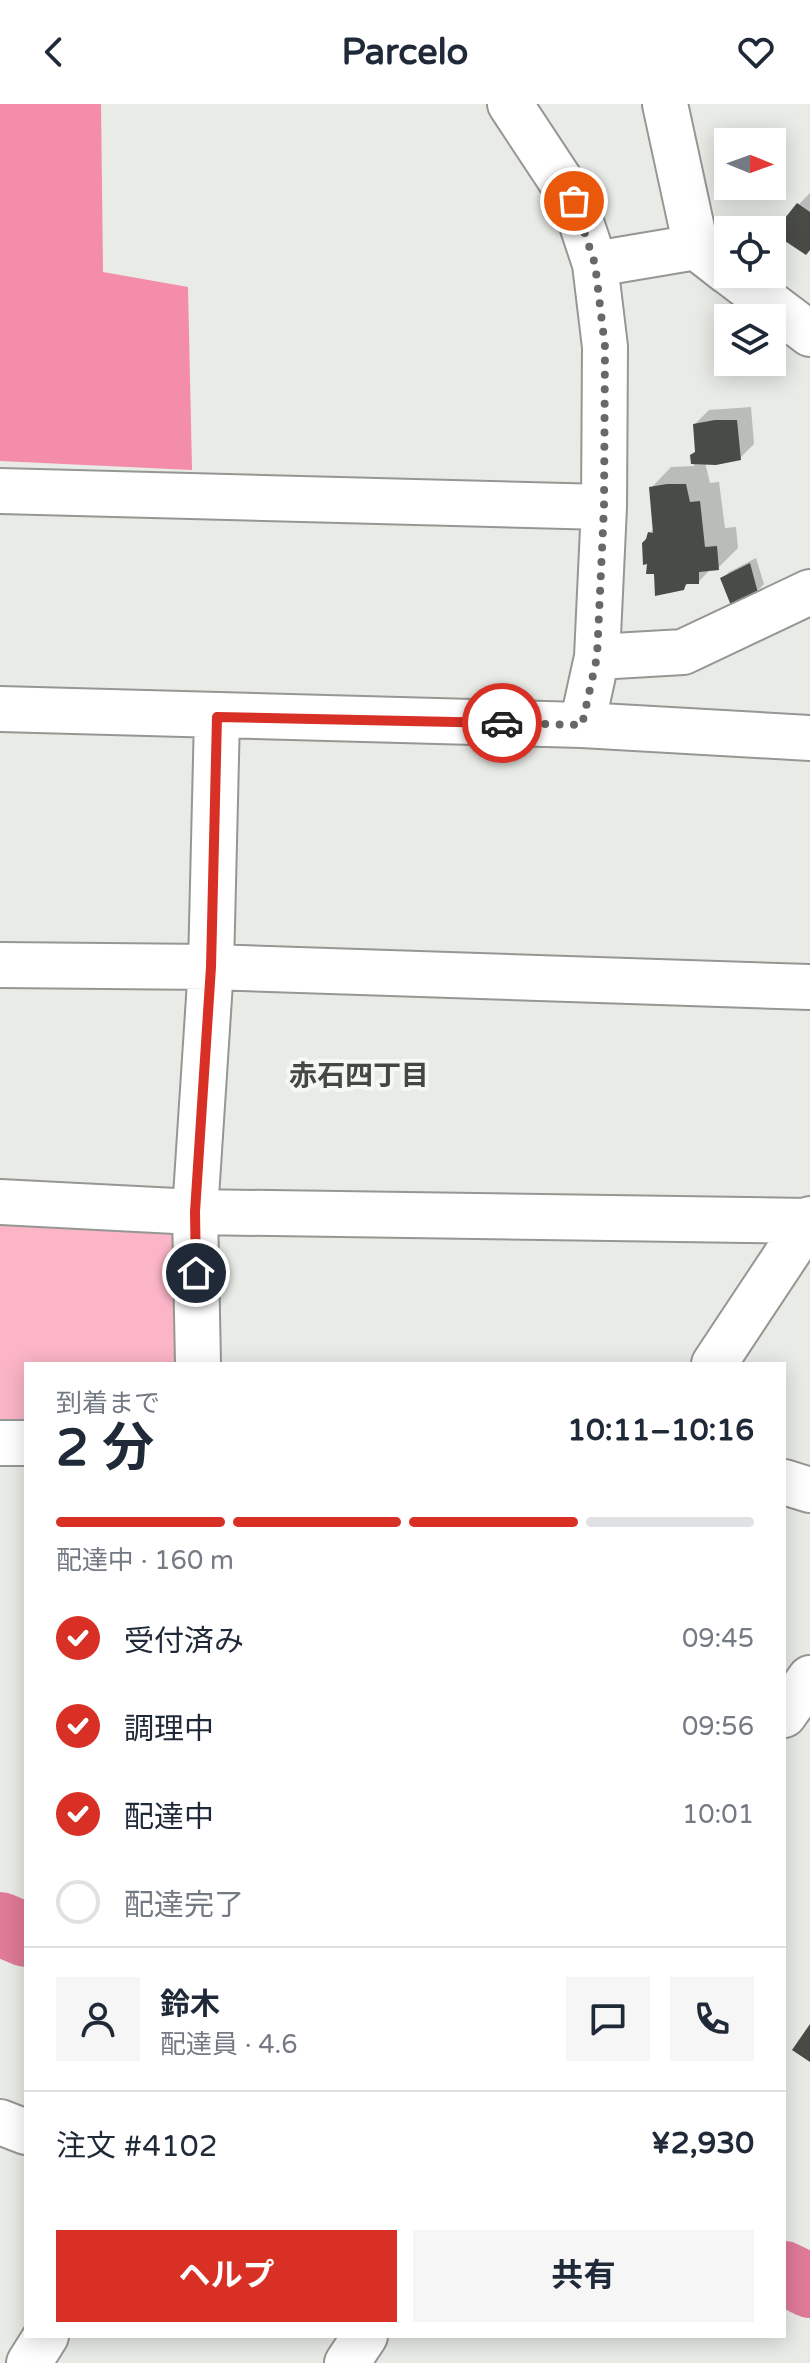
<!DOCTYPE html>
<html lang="ja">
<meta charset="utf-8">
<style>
:root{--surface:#fff;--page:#f6f6f7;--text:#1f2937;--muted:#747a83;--line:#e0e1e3;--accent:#d93025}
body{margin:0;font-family:"Varela Round","Noto Sans JP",sans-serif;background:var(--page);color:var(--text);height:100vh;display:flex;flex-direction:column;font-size:30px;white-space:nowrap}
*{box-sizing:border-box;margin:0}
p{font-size:26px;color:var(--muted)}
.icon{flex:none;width:44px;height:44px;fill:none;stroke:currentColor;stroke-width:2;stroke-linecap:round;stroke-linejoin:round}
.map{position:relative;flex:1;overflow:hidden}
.sheet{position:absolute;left:24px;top:1258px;width:762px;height:976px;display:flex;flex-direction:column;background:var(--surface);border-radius:0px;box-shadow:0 4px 20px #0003}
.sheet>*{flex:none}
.needle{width:52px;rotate:91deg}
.tools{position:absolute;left:714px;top:24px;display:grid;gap:16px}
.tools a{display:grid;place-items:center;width:72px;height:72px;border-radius:0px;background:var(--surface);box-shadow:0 4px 20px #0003;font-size:40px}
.pin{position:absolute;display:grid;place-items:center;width:68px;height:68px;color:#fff;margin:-34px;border:4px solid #fff;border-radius:50%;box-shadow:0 2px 8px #0007}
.courier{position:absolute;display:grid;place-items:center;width:80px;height:80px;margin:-40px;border:6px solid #d93025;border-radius:50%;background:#fff;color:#222;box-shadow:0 2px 10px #0007}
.overview em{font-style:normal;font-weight:700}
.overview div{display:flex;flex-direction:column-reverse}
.overview{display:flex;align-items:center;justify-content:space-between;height:136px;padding:0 32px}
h1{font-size:52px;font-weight:700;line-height:60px}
.bar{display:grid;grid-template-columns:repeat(4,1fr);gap:12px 8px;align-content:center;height:96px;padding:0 32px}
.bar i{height:10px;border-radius:6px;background:var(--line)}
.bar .on{background:var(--accent)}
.bar p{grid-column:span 4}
.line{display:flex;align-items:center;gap:20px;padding:0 32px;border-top:2px solid var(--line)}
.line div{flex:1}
.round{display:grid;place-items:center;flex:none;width:84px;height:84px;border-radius:0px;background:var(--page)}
ol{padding:0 32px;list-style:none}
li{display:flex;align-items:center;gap:24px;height:88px}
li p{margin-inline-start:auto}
li .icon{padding:8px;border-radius:50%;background:var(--accent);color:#fff;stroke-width:4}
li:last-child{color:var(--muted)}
li i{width:44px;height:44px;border:4px solid var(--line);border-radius:50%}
.action{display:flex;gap:16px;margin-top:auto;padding:16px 32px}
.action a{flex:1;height:92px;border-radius:0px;background:var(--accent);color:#fff;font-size:32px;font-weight:700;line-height:92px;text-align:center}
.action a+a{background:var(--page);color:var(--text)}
header{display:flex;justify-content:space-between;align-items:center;height:104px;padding:0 32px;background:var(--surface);font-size:36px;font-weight:700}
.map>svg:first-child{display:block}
</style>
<header><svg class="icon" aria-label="back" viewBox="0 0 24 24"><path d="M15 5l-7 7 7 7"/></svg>Parcelo<svg class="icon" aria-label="heart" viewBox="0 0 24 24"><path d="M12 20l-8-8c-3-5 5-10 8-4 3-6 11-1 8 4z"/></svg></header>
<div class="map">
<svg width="810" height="2259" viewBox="0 0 810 2259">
<rect width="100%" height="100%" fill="#e8ebe6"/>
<!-- green -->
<path fill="#fbb5c7" d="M0,1113l178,8 -3,139h-149v58l-26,-1z"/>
<!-- forest -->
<path fill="#f48daa" d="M0,0h101l2,168 85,15 4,183 -192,-9z"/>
<!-- shadow -->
<path fill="#0003" d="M810,89v55l-11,-44z
M751,303l3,37 -14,14 -35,4 5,21 9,-1 6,46 11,-1 2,21 -20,20 -7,1 -13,13h-8l-7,6 -27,-15 -6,-40 5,-6 -4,-39 20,-21 23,-1 -2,-11 5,-4 -2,-27 14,-14z
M756,454l8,26 -7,7 -35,-12 7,-7z"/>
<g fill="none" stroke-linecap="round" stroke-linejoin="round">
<!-- river -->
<path stroke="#df7a97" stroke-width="64" d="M0,1820l26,11
M784,2169l26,13"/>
</g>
<!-- building -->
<path fill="#494b47" d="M797,99l13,9v38l-4,5 -33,-22z
M715,316h22l4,40 -25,5 -25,-1 -1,-9 5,-3 -2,-28z
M667,380h19l4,18 10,-1 5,46 12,-1 2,24 -20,2v12h-13l-2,6 -29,6 -1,-22h-8l1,-10 -4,1 -1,-22 4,-4 2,-7 5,1 -4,-46z
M750,459l8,30 -26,15 -12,-30z
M810,1920v38l-18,-12z"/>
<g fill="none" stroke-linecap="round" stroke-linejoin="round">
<defs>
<path id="minor" d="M510,0l64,97 21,63 10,83 -1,160 -7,150 -15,68
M665,0l31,143 32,25
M595,160l101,-17
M731,170l79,60
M0,387l604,16
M597,553l86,-5 127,-60
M0,605l582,16 228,13
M0,861l211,2 599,20
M0,1098l195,10 614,9
M198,1260l-3,-152 16,-245 6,-250
M714,1260l96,-145
M0,1339h26
M784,1378l26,8
M0,2018l26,10
M29,2259l17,-27"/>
<path id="major" d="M784,1611l26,-37
M347,2259l18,-27"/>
</defs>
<!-- minor casing -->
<use href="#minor" stroke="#959793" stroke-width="48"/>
<!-- major casing -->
<use href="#major" stroke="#959793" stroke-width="48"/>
<!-- minor -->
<use href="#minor" stroke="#fff" stroke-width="44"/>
<!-- major -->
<use href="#major" stroke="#fff" stroke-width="44"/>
</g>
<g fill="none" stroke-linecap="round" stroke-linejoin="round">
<!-- done -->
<path stroke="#676966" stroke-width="8" stroke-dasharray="0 14.4" d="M502,619l80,2 15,-68 7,-150 1,-160 -10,-83 -21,-63"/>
<!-- route -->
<path stroke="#d93025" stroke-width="10" d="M196,1169l-1,-61 16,-245 6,-250 285,6"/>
</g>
<g text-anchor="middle" stroke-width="8" stroke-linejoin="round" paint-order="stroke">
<!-- neighbourhood labels -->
<g font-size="28" font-weight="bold" fill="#454744" stroke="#f5f8f4">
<text x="359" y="981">赤石四丁目</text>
</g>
</g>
</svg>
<div class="tools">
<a><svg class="needle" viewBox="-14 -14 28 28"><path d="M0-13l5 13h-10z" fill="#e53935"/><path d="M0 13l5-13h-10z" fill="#747a83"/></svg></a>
<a><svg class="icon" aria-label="locate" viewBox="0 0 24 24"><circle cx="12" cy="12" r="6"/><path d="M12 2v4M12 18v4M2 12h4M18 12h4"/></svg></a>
<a><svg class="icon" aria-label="layers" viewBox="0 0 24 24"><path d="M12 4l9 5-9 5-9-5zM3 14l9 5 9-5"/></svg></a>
</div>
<div class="pin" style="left:574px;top:97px;background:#ea580c"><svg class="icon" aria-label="bag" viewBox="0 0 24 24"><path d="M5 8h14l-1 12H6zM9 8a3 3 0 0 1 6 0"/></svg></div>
<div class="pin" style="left:196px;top:1169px;background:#1f2937"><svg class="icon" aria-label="home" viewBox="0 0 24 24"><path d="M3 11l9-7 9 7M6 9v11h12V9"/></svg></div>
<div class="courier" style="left:502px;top:619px"><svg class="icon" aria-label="car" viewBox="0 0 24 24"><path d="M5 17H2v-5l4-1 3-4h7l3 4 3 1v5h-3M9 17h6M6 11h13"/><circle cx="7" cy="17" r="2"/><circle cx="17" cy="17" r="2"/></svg></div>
<section class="sheet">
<div class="overview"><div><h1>2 分</h1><p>到着まで</p></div><em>10:11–10:16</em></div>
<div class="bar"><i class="on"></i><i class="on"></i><i class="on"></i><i></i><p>配達中 · 160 m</p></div>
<ol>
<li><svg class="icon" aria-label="check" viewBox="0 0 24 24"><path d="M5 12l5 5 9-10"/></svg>受付済み<p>09:45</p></li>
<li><svg class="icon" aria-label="check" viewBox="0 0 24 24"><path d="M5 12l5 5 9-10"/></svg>調理中<p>09:56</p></li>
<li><svg class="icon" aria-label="check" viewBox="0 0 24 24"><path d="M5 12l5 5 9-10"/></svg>配達中<p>10:01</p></li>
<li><i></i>配達完了</li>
</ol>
<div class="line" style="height:144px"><a class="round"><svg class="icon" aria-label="person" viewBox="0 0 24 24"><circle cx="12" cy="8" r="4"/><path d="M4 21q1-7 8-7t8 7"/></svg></a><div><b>鈴木</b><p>配達員 · 4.6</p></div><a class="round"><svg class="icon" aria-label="chat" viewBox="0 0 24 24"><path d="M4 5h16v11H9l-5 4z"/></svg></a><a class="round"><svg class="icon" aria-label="phone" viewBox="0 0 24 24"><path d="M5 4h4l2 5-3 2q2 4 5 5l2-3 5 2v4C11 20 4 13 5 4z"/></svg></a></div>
<div class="line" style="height:104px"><div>注文 #4102</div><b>¥2,930</b></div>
<div class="action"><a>ヘルプ</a><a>共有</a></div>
</section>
</div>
